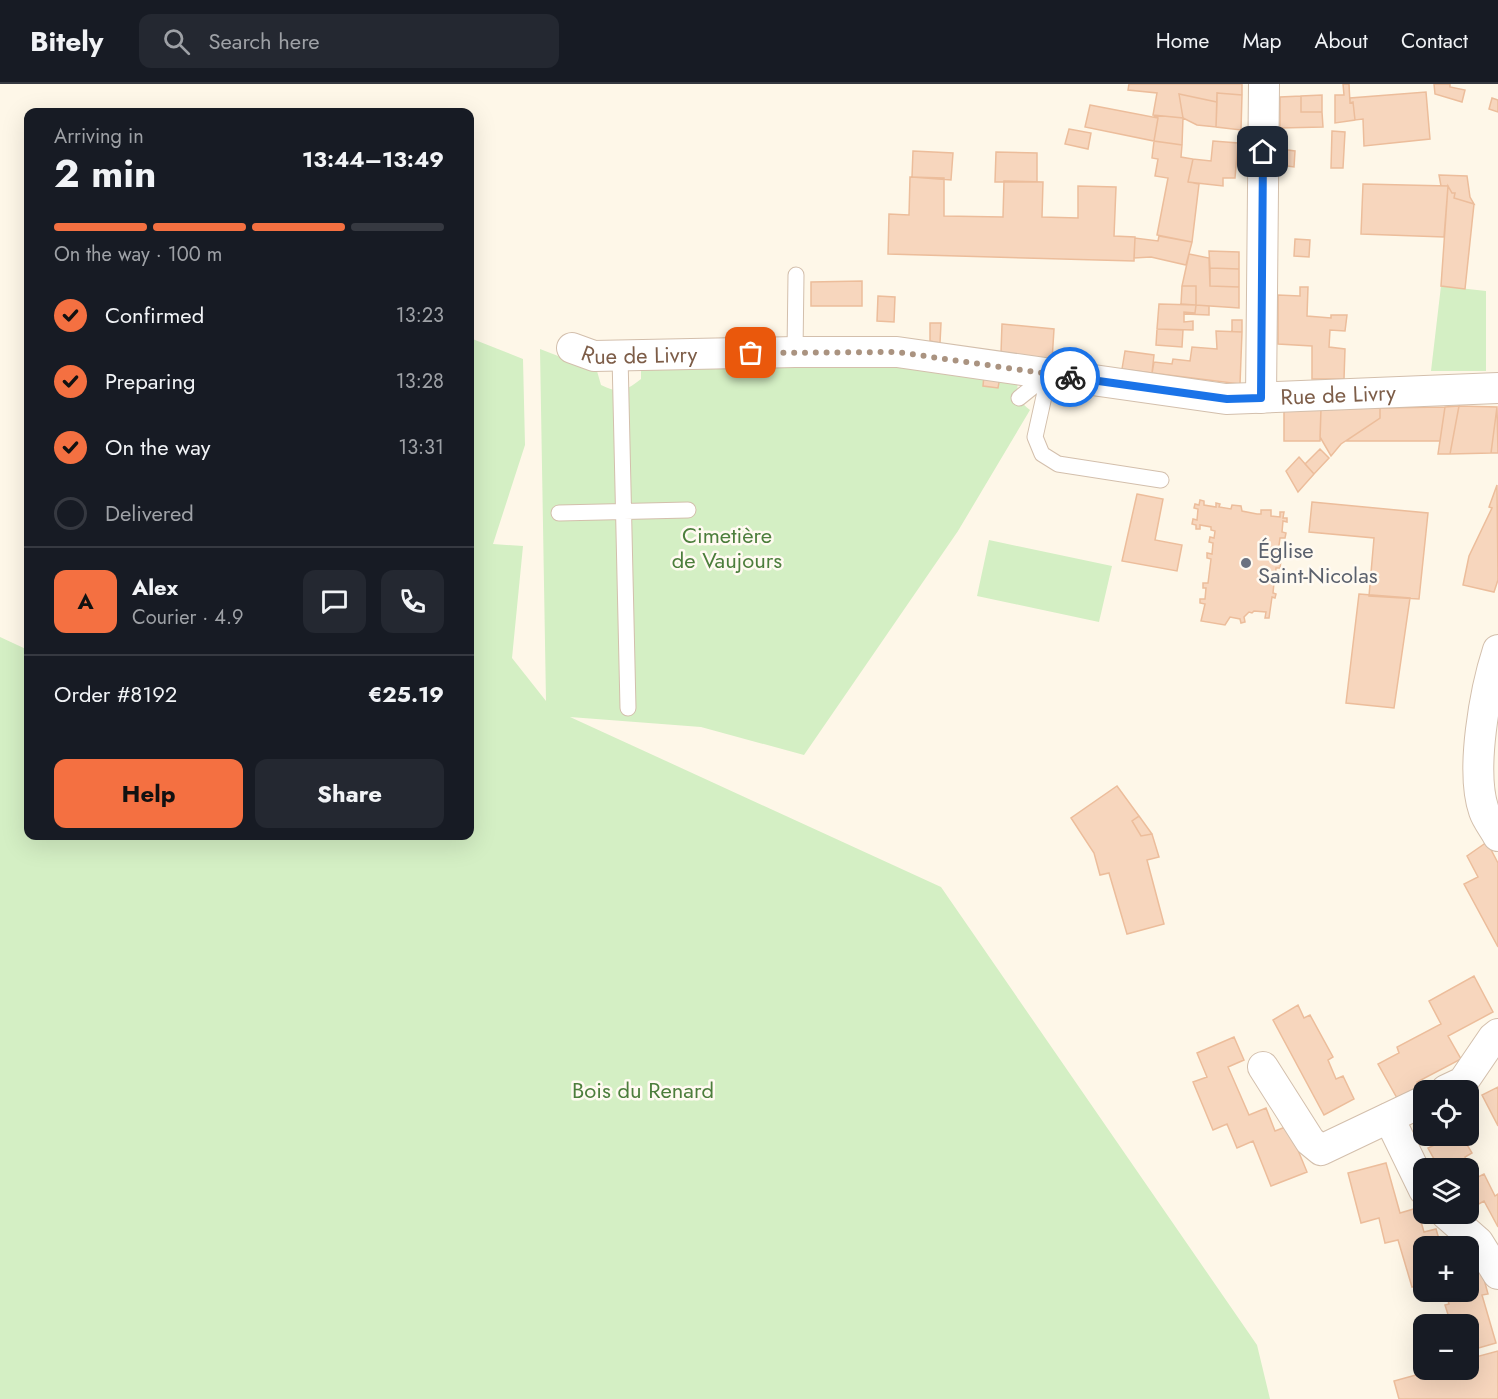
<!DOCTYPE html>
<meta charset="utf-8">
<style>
:root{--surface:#171b24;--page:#242831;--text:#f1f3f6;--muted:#9ea1a6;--line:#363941;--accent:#f47041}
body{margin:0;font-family:Jost,sans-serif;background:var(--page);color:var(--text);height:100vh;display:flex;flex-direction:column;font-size:22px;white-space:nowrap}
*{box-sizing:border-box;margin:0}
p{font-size:20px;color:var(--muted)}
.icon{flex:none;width:33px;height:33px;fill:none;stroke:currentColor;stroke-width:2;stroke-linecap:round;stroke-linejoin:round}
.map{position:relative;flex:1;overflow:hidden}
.panel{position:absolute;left:24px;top:24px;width:450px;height:732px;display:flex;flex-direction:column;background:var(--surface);border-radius:12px;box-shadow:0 6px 24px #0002}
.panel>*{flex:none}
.fabs{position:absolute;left:1413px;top:996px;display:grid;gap:12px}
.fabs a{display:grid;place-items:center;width:66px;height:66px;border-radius:12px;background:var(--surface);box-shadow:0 6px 24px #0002;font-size:30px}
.pin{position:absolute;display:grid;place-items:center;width:51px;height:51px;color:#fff;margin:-26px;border-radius:12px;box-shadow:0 3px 9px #0006}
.courier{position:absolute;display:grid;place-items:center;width:60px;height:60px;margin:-30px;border:4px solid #1a73e8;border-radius:50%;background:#fff;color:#222;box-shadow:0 2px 8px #0007}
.head em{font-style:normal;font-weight:700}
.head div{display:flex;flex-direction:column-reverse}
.head{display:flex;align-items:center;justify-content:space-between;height:102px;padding:0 30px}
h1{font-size:39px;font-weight:700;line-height:45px}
.bar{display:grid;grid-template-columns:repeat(4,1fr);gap:9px 6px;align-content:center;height:72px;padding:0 30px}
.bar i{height:8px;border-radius:4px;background:var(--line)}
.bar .on{background:var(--accent)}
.bar p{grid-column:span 4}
.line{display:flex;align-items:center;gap:15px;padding:0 30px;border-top:2px solid var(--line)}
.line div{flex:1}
.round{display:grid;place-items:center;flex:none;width:63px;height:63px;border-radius:12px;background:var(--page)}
ol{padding:0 30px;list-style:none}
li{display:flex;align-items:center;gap:18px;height:66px}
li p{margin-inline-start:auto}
li .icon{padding:6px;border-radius:50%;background:var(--accent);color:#111;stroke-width:4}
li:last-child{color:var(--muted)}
li i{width:33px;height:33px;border:3px solid var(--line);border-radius:50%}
.primary-button{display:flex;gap:12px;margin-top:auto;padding:12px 30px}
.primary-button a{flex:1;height:69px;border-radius:12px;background:var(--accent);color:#111;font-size:24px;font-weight:700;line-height:69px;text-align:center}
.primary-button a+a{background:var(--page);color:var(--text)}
header{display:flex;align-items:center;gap:36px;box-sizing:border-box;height:84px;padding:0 30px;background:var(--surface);border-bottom:2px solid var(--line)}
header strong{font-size:28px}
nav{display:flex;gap:33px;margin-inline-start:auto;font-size:21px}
.search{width:420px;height:54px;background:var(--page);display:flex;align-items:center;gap:15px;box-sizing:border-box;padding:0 21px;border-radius:12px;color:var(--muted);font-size:22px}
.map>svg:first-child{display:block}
</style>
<header>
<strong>Bitely</strong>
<div class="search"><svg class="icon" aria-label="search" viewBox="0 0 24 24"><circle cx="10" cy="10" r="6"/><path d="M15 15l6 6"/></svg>Search here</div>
<nav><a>Home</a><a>Map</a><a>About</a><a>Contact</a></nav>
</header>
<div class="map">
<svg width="1498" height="1315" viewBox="0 0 1498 1315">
<rect width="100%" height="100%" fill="#fef7e8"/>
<!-- green -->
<path fill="#d4efc4" d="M1441,202l45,5v80h-55z
M470,254l53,21 2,86 -32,99 30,2 -11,112 34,43 -6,-352 57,22 4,14c18,9 25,6 40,-6v-10l232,-6 145,16c-2,14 1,23 12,31l-72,121 -154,224 -103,-28 -131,-10 371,170 316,458 13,54h-1270v-762l28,13v186h442z
M989,456l123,26 -13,56 -122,-26z"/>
<!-- building -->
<path fill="#f7d6bd" stroke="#ecbd9b" stroke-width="1.5" d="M1129,0h113v11l-25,-2v9l-38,-8 4,24 -30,-3 4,-22 -29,-3z
M1343,0h6l1,19 3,-1 2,18 -20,3v-28h9z
M1434,0h16v3l15,3 -3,12 -27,-8z
M1426,8l4,47 -66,7 -1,-27 -8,1 -2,-18 -3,1v-5z
M1217,9l25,2 -1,35 -25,-3z
M1179,10l38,8 -1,25 -19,-2 -14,-7z
M1322,11v17h-21v-16z
M1301,12v16h21l1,15 -43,1v-31z
M1492,14l6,2v12l-9,-3z
M1090,21l68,13 -4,23 -69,-14z
M1153,31l30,3 -1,27 -28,-4 4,-23z
M1069,45l22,4 -3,16 -23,-5z
M1332,47l13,1 -2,36h-12z
M1154,57l28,4 -1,12 12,2 -5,23 11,2 -7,58 -35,-7 11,-57 -13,-2 3,-17 -6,-1z
M1213,57l25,2 -3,35h-12v8l-35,-4 5,-23 18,2z
M1280,65l15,2 -1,16 -14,-2z
M913,67l40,2 -2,27 -39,-3z
M996,68l41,1v29h-42z
M1439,91l28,1 3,21 4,7 -20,-6 1,-5h-3l-4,-7h-7z
M910,93l34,1v38l59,1 1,-36 39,1 -1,35 36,1v-32l38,1 -2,49 21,1 -1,24 -246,-7 1,-40 20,1z
M1363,100l85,2 -4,51 -83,-3z
M1448,102l4,7h3l-1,5 20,6 -9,85 -24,-3z
M1159,152l33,6 -6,23 -35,-8 -17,1 1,-20 23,3z
M1295,155l15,1 -1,17 -15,-1z
M1209,167l30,1v17l-29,-1z
M1189,170l20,4 1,28 29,1v21l-43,-3v-19h-14z
M1210,184l29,1v18l-29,-1z
M862,197v25h-51v-24z
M1182,202h14v19l-15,-1z
M1300,203h8l-1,29 24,2v-3h16l-2,16 -15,-1 -1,17 16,2 -1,30h-32v-33l-34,-2v-49l22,1z
M878,212l17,1 -1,25 -17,-1z
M1159,220l37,1 -1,8 -11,-1v10l9,-1v9l-36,-1z
M1196,221l13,1v9l-25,-1 11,-1z
M1232,236h10v12h-10z
M930,239h11l-1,20 -10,-2z
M1002,240l52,5 -2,32 -51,-8z
M1157,245l26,1 -1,17 -26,-2z
M1216,247l26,1 -2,52 -88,-11 2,-11 18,2 1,-5 17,2 2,-14 25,2z
M1125,267l29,4 -2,18 -30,-4z
M984,291l16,2 -2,11 -15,-2z
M1459,322l38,1 -6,46 -41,1z
M1459,322l-9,48h-12l7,-47z
M1445,323l-5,34h-94l34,-23v-10z
M1497,323l1,46h-7z
M1380,324v10l-39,26 -10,12 -11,-19 1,-28z
M1321,325l-1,32h-36v-31z
M1320,365l9,9 -15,16 -9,-10z
M1299,373l15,17 -16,18 -12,-21z
M1497,401l1,95 -4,12 -31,-7 6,-29 23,-48 -3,-1z
M1137,410l26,5 -8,41 27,5 -5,26 -55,-10z
M1200,416l4,1v4l12,2v-4l4,1 -1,3 12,2 1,-4 9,1 1,5 15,3h4v-4h10v6l9,1v-5h4l-1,6h4v4l-4,-1 -1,11 4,1 -1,5h-5l-2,15h4l-2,15h-4l-1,11h4v4h-5l-1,10 3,1 -1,4 -3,-1 -3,21h-4l1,-6 -12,-1 -2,2 -3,-1 -5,5 1,5 -4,1 -1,-4 -10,-2 -5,8 -24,-4 4,-17 -5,-1v-4h5l1,-11h-3v-5h5l3,-24 -4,-1v-5l5,1 1,-11 -4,-1 1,-5 4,1 1,-7 -4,-1v-3l-11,-2v4h-4v-4l-4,-1 1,-5 4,1 1,-11 -4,-1 1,-4 4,1z
M1312,418l116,11 -9,86 -50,-3 5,-58 -65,-6z
M1359,510l51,4 -16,110 -48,-5z
M1117,702l22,30 -7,5 9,15 11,-2 7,23 -12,3 17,64 -37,10 -18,-61 -9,2 -6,-22 -23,-35z
M1139,732l13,18 -11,2 -9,-15z
M1487,758l11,21v84l-34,-63 14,-7 -11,-21z
M1474,892l19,36 -45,24 13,23 -44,23 3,5 -23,11 -19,-34 21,-11 -2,-6 44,-23 -12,-23z
M1298,921l6,13 6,-3 23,42 -5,3 8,19 7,-3 11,23 -30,16 -51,-95z
M1234,953l10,23 -16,7 21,48 17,-7 9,23 13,-5 19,46 -36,14 -18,-45 -16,7 -10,-24 -14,6 -20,-48 14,-5 -10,-24z
M1498,1003v39l-16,-31z
M1453,1052h9l10,17 -7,4 11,21 8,-4 11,22 3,-2v33l-14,-26 -16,9v-42h-29l-11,-20z
M1386,1079l14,50 17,-5 7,24 12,-3 5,17h-17v38l-12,3 -14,-47 -13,3 -6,-25 -18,5 -13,-50z
M1481,1184l7,26 -6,1 14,48 -28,8v-27h-17l-6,-19 4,-1 -3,-12h22v-21z
M1498,1267v48h-99l-5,-18 40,-11h34v-11z"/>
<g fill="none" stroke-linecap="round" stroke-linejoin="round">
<defs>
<path id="lane" d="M795,268l1,-77
M620,272l8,352
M1049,290l-14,63 7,17 16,10 103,16
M1019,314l30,-24
M559,429l129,-3"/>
<g id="street">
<path id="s1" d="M572,264l22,8 201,-4h102l329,47 272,-11"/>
<path d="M1261,314l3,-314"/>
<path d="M1498,566c-13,40 -28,121 -14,161 3,9 10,17 14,25"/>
<path d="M1263,983l47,74 11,9 103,-49"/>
<path d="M1446,1006l17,-8 30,-44 5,-4"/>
<path d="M1389,1034l35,72"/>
<path d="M1446,1130l32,28 20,32"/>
</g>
</defs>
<!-- lane casing -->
<use href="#lane" stroke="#d3bfac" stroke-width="17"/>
<!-- street casing -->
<use href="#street" stroke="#d3bfac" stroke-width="32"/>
<!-- lane -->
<use href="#lane" stroke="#fff" stroke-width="15"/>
<!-- street -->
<use href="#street" stroke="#fff" stroke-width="30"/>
</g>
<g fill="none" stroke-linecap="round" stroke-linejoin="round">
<!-- done -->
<path stroke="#aa9380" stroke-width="6" stroke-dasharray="0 10.8" d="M751,269l146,-1 173,25"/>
<!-- route -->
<path stroke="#1a73e8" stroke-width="8" d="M1070,293l157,22 34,-1 2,-246"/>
</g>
<!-- markers -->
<circle fill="#6b7280" stroke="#fffaf1" stroke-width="2" cx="1246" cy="479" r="6"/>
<g text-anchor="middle" stroke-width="5" stroke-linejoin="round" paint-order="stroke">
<!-- street labels -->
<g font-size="22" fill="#7d5d48" stroke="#fffaf1">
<text dy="8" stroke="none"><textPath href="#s1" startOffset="69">Rue de Livry</textPath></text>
<text dy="8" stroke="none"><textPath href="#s1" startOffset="771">Rue de Livry</textPath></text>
</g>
<!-- park labels -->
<g font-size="22" fill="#4c7e3c" stroke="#fffaf1">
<text x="727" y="459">Cimetière<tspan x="727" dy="25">de Vaujours</tspan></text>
<text x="643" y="1014">Bois du Renard</text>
</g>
<!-- worship labels -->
<g font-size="22" fill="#5b616d" stroke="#fffaf1" text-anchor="start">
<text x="1258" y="474">Église<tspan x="1258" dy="25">Saint-Nicolas</tspan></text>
</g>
</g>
</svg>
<div class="fabs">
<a><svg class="icon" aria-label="locate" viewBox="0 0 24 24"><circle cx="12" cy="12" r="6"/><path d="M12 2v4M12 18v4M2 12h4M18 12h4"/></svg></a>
<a><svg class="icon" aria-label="layers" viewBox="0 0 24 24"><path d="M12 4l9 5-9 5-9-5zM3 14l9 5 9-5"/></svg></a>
<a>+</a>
<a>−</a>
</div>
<div class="pin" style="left:751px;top:269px;background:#ea580c"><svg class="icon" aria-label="bag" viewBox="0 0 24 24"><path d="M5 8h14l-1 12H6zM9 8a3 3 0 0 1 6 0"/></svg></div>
<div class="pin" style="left:1263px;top:68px;background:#1f2937"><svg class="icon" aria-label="home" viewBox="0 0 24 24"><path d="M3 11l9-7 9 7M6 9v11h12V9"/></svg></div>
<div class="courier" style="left:1070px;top:293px"><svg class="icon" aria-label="bike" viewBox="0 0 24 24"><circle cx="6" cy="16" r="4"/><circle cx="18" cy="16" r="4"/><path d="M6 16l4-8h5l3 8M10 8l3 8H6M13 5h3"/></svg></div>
<section class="panel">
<div class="head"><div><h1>2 min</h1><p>Arriving in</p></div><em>13:44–13:49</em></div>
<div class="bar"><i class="on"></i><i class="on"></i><i class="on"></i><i></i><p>On the way · 100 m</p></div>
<ol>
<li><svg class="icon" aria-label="check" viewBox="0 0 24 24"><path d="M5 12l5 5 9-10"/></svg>Confirmed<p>13:23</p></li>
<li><svg class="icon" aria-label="check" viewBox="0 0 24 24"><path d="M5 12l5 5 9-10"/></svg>Preparing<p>13:28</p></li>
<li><svg class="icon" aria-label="check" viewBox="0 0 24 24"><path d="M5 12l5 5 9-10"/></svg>On the way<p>13:31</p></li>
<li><i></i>Delivered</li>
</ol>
<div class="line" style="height:108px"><b class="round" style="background:var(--accent);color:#111">A</b><div><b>Alex</b><p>Courier · 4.9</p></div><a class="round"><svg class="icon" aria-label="chat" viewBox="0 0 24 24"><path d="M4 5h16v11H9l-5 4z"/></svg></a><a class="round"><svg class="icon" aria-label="phone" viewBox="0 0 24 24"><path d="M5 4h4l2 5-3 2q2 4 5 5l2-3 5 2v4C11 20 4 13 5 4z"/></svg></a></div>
<div class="line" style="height:78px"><div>Order #8192</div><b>€25.19</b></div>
<div class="primary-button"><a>Help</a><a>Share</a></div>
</section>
</div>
